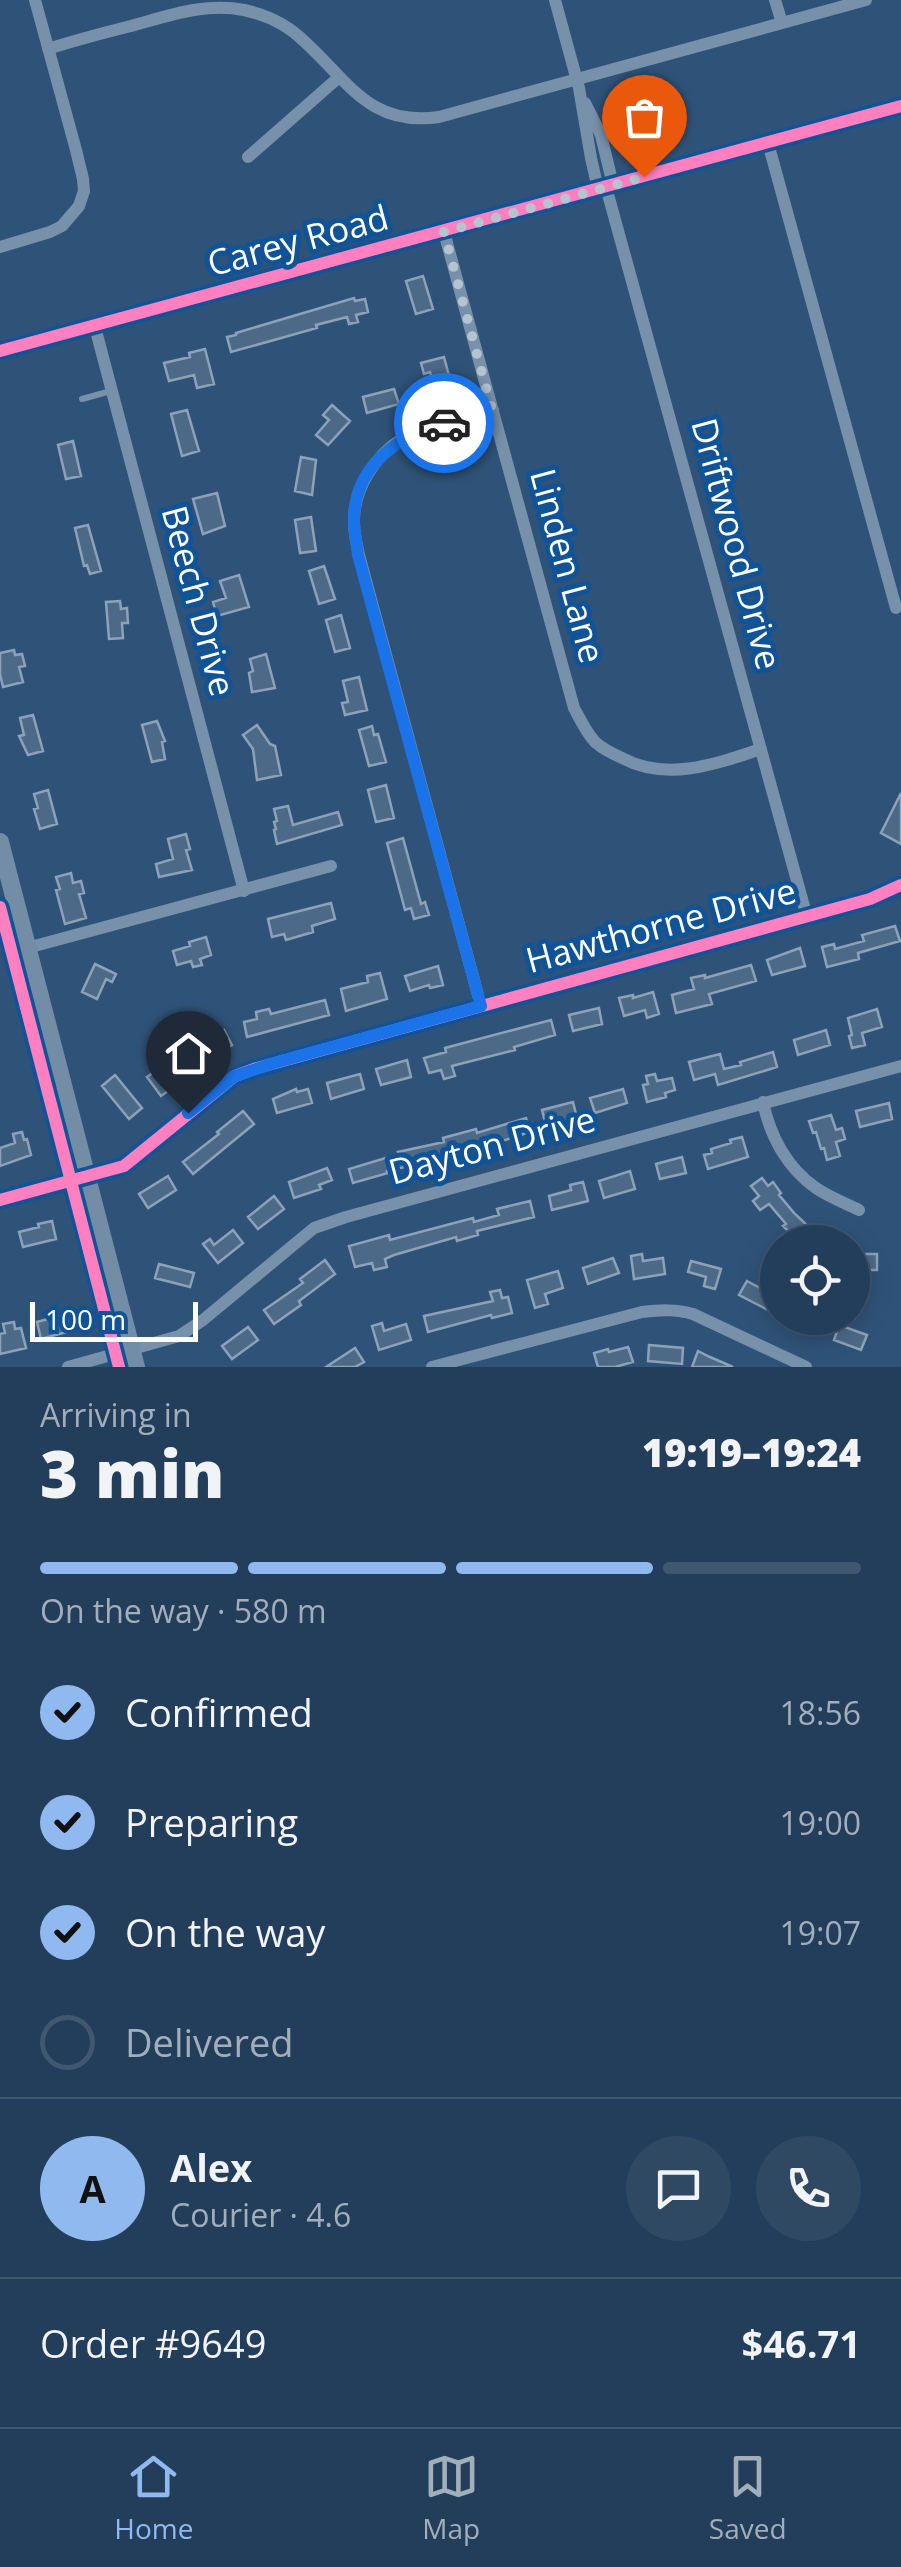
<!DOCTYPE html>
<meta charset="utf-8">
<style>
:root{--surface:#233e5a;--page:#2f4963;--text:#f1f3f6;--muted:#a3aebb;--line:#405770;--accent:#90b9f0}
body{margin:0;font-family:"Open Sans",sans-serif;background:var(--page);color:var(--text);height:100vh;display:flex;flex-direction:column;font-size:38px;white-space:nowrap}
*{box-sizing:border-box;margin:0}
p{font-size:32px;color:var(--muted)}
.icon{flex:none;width:55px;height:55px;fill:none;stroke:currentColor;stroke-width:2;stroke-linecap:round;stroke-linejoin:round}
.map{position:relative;height:1367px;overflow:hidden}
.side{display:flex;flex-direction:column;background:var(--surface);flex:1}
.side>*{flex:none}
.buttons{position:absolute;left:760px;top:1225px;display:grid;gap:20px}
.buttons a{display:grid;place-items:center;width:110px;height:110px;border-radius:50%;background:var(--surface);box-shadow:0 5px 25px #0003,0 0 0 2px var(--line);font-size:50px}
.scale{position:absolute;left:30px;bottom:25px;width:168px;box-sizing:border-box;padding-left:10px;border:5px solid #fff;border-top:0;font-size:28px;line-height:35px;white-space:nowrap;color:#fff;-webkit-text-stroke:8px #105397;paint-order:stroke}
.pin{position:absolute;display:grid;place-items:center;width:85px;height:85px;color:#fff;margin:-102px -42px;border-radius:50% 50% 50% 0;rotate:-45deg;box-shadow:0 0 10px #0007}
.pin .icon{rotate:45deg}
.courier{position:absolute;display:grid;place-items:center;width:100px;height:100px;margin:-50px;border:8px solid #1a73e8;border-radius:50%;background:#fff;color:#222;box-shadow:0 2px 12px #0007}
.overview em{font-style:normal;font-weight:800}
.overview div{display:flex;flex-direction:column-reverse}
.overview{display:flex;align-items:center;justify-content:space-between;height:170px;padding:0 40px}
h1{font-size:65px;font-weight:800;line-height:75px}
.bar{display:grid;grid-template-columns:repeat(4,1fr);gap:15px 10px;align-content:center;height:120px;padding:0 40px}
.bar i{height:12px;border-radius:8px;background:var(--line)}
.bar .active{background:var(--accent)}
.bar p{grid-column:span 4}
.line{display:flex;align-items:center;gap:25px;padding:0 40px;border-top:2px solid var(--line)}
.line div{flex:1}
.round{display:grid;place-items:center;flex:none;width:105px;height:105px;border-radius:52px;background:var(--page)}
ol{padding:0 40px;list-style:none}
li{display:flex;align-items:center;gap:30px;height:110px}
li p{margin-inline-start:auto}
li .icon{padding:10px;border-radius:50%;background:var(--accent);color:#111;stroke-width:4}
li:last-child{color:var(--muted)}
li i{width:55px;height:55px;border:5px solid var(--line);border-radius:50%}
.dock{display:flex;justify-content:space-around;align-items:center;height:140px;border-top:2px solid var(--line);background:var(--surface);font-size:28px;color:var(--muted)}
.dock a{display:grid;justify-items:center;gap:5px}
.dock .active{color:var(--accent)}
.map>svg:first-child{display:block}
</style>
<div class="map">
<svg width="901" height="1367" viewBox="0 0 901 1367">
<rect width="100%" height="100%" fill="#2f5378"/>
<!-- building -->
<path fill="#4c6a87" stroke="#8da2b8" stroke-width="2.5" d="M423,276l10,33 -17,5 -10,-33z
M354,298l1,3 10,-2 3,13 -12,3 2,7 -9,2 -2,-7 -31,8 1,3 -86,24 -4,-15 9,-2v-2z
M205,349l9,35 -17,4 -3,-13 -25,6 -5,-18 26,-6 -1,-4z
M444,357l8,30 -16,5 -6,-20 -6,2 -3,-11z
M394,389l5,15 -32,9 -4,-16z
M332,405l18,16 -22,24 -12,-10 13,-15 -6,-5z
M187,410l12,41 -17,5 -11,-42z
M73,441l8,35 -15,3 -8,-34z
M301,457l15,3 -4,35 -17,-4z
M217,493l8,33 -22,8 -10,-35z
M311,517l5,34 -16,2 -5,-33z
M88,525l13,46 -11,3 -3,-9 -3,1 -9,-38z
M324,566l11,33 -16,5 -10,-33z
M239,575l10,32 -32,9 -4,-14 13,-4 -6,-17z
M120,601l1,8 6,-1 1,15h-6l1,15 -14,1 -3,-37z
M341,615l9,33 -15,4 -9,-32z
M14,650l1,5 7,-1 3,12 -6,1 4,15 -20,5 -3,-13v-21z
M266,654l9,34 -23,4 -3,-19 4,-2 -3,-12z
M359,677l8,33 -22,5 -3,-12 6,-1 -5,-21z
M33,715l10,36 -15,4 -9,-19 5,-1 -4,-17z
M157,721l8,20 -3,1 3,17 -13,3 -10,-37z
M257,725l13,19 5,2 6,29 -24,5 -4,-31 -10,-14z
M372,726l2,9 4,-1 8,28 -17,4 -10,-36z
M386,785l8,33 -18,4 -8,-32z
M48,790l9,34 -17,5 -6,-20 4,-1 -4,-14z
M901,793v51l-20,-11z
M288,806l5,19 45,-13 4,13 -65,19 -3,-14 2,-1 -2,-7 3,-1 -3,-12z
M186,834l4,15 -4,1 6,20 -33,7 -3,-13 17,-5 -5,-20z
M403,838l18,66 4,-2 4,13 -15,4 -3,-11 -6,2 -18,-67z
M71,873l2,10 8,-2 3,12 -5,1 7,24 -21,6 -9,-34 4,-1 -4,-12z
M331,903l4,16 -23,7 1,6 -27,8 -2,-6 -12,3 -4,-18z
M895,926l5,15 -42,12 1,6 -32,8 -5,-20 12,-3 1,5 29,-8 -2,-6z
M206,937l5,18 -11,4 2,6 -9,2 -2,-6 -14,4 -4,-14 17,-5 -1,-4z
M800,948l5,18 -33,9 -5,-15z
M95,964l21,10 -4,8 -6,-3 -9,20 -15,-7z
M751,965l5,16 -47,13 3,10 -36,9 -4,-18 22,-6 -3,-11 14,-3v3z
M438,966l5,19 -13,3 -1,-3 -19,6 -5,-15z
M380,973l7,26 -41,12 -5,-22 27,-7 -1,-6z
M653,992l6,22 -12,4 -2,-8 -21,6 -5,-18 14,-3v3z
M325,1000l4,15 -82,22 -3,-15 13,-3 -1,-7 13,-3 2,5z
M599,1008l3,16 -29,7 -4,-16z
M877,1009l5,18 -20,6 3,12 -13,3 -3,-12 3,-1 -4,-17z
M551,1020l4,15 -41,12 1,3 -63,16 3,10 -11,3 -3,-9 -12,3 -5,-15 22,-6 -1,-4z
M210,1029l4,7 10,-6 8,15 -27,16 -9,-15 9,-5 -4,-7z
M826,1030l4,15 -32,10 -4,-15z
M773,1052l4,15 -59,18 -3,-11 -21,6 -5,-18 31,-8 4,15 17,-4 -1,-3z
M180,1053l14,19 -33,24 -14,-19z
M407,1060l4,17 -30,8 -5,-16z
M360,1074l4,15 -33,10 -4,-16z
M655,1074l2,7 15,-3 3,12 -10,3 1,4 -19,5 -4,-17 5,-1 -2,-8z
M115,1075l27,33 -13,11 -27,-33z
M296,1089l1,3 11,-3 4,14 -35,10 -4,-14z
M623,1089l4,14 -32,10 -5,-15z
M573,1102l4,16 -31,8 -4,-16z
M889,1103l3,16 -32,8 -4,-16z
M243,1111l11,13 -61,50 -10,-12 36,-28 -2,-2z
M831,1115l5,15 6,-2 3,11 -9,3 4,14 -13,4 -3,-12 -3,1 -5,-17 -3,1 -4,-12z
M526,1118l4,14 -59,19 -1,-4 -36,10 1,3 -48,11 1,2 -35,10 -4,-14 50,-15 -1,-2 46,-10 -1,-4 33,-9 1,4z
M22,1132l2,8 3,-1 4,16 -31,11v-18l15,-5 -2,-9z
M742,1137l6,20 -40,12 -4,-14 8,-2 -1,-4 20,-6 -1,-3z
M682,1157l4,16 -26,6 -4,-15z
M327,1168l5,12 -13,5 2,4 -27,9 -5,-16z
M630,1171l5,18 -31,9 -5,-17z
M168,1176l8,14 -28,18 -9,-14z
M762,1178l6,8 5,-4 8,11 -2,2 16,19 30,28h-25l-17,-16 3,-2 -17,-20 -9,6 -7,-9 6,-5 -8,-10z
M583,1182l5,19 -36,9 -3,-14 22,-6 -1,-5z
M274,1196l10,13 -26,20 -10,-12z
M530,1201l4,16 -57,14 1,4 -21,6 -1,-4 -62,18 -9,4 2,8 -13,3 -2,-7 -17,4 -6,-21 40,-11 1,5 83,-22 1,4 25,-7 -2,-6z
M52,1221l4,18 -33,8 -4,-15 20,-5 -1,-3z
M233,1230l10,13 -25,20 -15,-19 7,-5 4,6z
M642,1254l1,7 20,-3 2,16 -31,5 -3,-23z
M852,1254h25v16h-25z
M613,1258l6,15 -31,11 -5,-16z
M325,1260l10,14 -36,27 2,4 -27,19 -10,-14 39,-27 -3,-4z
M691,1261l30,8 -6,20 -11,-3 2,-9 -18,-5z
M159,1264l35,9 -4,14 -35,-9z
M558,1271l5,17 -18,6 3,10 -13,4 -8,-28z
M747,1281l28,15 -7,14 -29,-15z
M500,1290l2,8 6,-1 4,16 -20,5 -1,-3 -63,17 -4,-16 69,-15 -3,-9z
M66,1314l4,17 -29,8 -4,-17z
M14,1322l1,7 6,-1 5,20 -26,6v-20l5,-1 -2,-9z
M382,1323l2,8 22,-7 5,16 -32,10 -7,-24z
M839,1325l28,10 -6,15 -27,-10z
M248,1327l10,13 -26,19 -10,-13z
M649,1345l34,3 -1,16 -34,-3z
M628,1347l5,15 -18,5h-17l-4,-14 14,-4 1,3z
M355,1348l9,14 -9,5h-29z
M698,1351l12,6 23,10h-41z"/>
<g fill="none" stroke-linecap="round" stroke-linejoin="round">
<!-- lane -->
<path stroke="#7891ab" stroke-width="6" d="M82,399l29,-8"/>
<!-- street -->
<path stroke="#7891ab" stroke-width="12" d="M555,0l24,88 12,70 7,31
M775,0l7,23
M48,49c28,-9 55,-16 83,-23 37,-10 74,-24 113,-16 23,5 44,15 61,32 44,40 65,85 134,75l427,-117
M585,103l16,32 12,50
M768,143l128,465
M248,157l90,-79
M606,187l201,730
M444,232l130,476c6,11 12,24 21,34 8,7 18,12 27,16 45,24 94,6 139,-9
M0,247l50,-15 12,-6 17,-20 5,-15 -1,-12 -7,-29 -41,-150
M95,327l149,564
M27,948l304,-82
M481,1006l-122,-451c-2,-10 -5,-21 -5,-32 -1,-33 20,-67 49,-85 25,-15 61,-21 90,-28
M763,1102c7,34 24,66 53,86 13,9 29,15 43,22
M0,1200l124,-34 111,-90 22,-8 613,-169 31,-14
M68,1367l111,-31 24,-16 111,-92 32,-11 555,-151
M432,1367l210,-55c18,-2 34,-3 51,2l113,53"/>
<!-- secondary -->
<path stroke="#738da7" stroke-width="18" d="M0,351l901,-245
M0,842l136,525"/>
<defs>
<path id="cycleway" d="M0,351l901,-245
M0,907l119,460
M0,1200l124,-34 111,-90 22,-8 613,-169 31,-14"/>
</defs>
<!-- cycleway casing -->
<use href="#cycleway" stroke="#105397" stroke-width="19"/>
<!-- cycleway -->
<use href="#cycleway" stroke="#ff80c0" stroke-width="12"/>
</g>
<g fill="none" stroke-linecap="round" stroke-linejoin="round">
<!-- done -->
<path stroke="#b6c3d0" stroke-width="10" stroke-dasharray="0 18" d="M444,423l48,-13 -48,-178 200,-55"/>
<!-- route -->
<path stroke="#1a73e8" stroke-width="12" d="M188,1113l47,-37 39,-13 207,-57 -123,-451c-1,-11 -4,-22 -4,-32 -1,-56 42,-86 90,-100"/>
</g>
<g text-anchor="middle" stroke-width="10" stroke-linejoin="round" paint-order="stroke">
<!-- street labels -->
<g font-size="35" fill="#fff" stroke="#105397">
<text transform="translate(298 241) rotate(-15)" y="12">Carey Road</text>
<text transform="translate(736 544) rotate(75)" y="12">Driftwood Drive</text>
<text transform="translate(567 566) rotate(75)" y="12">Linden Lane</text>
<text transform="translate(198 601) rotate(75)" y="12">Beech Drive</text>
<text transform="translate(661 926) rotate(-15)" y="12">Hawthorne Drive</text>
<text transform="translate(492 1146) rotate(-15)" y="12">Dayton Drive</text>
</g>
</g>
</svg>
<div class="buttons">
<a><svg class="icon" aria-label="locate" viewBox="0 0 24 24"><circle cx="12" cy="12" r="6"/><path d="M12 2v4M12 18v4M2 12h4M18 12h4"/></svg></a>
</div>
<div class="scale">100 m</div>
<div class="pin" style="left:644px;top:177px;background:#ea580c"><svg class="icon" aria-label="bag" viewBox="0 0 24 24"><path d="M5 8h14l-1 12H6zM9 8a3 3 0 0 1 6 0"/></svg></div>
<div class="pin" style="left:188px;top:1113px;background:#1f2937"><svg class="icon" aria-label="home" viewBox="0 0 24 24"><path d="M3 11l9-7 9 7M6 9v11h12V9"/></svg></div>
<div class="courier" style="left:444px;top:423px"><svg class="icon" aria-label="car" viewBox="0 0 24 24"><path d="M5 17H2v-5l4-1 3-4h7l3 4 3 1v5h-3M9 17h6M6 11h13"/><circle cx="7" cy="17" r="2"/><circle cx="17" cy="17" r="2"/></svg></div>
</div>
<section class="side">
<div class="overview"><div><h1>3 min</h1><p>Arriving in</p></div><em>19:19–19:24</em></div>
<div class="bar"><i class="active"></i><i class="active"></i><i class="active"></i><i></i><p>On the way · 580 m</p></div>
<ol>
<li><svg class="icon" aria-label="check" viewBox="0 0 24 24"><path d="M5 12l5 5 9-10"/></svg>Confirmed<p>18:56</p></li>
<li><svg class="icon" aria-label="check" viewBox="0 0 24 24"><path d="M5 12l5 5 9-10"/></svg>Preparing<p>19:00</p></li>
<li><svg class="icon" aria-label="check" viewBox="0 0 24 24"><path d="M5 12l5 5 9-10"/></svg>On the way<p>19:07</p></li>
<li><i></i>Delivered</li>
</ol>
<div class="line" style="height:180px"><b class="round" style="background:var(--accent);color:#111">A</b><div><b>Alex</b><p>Courier · 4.6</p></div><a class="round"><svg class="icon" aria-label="chat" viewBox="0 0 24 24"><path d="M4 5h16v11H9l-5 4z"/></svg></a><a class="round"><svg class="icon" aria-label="phone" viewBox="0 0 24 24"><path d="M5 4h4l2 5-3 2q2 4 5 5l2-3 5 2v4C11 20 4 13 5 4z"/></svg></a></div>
<div class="line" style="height:130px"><div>Order #9649</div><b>$46.71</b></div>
</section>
<nav class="dock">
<a class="active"><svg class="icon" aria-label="home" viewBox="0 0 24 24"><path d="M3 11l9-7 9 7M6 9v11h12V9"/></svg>Home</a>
<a><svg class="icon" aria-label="map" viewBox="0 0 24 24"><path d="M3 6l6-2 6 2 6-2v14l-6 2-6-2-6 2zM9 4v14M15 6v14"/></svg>Map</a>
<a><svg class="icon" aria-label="saved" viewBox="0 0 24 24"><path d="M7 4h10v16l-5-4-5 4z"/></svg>Saved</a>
</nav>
